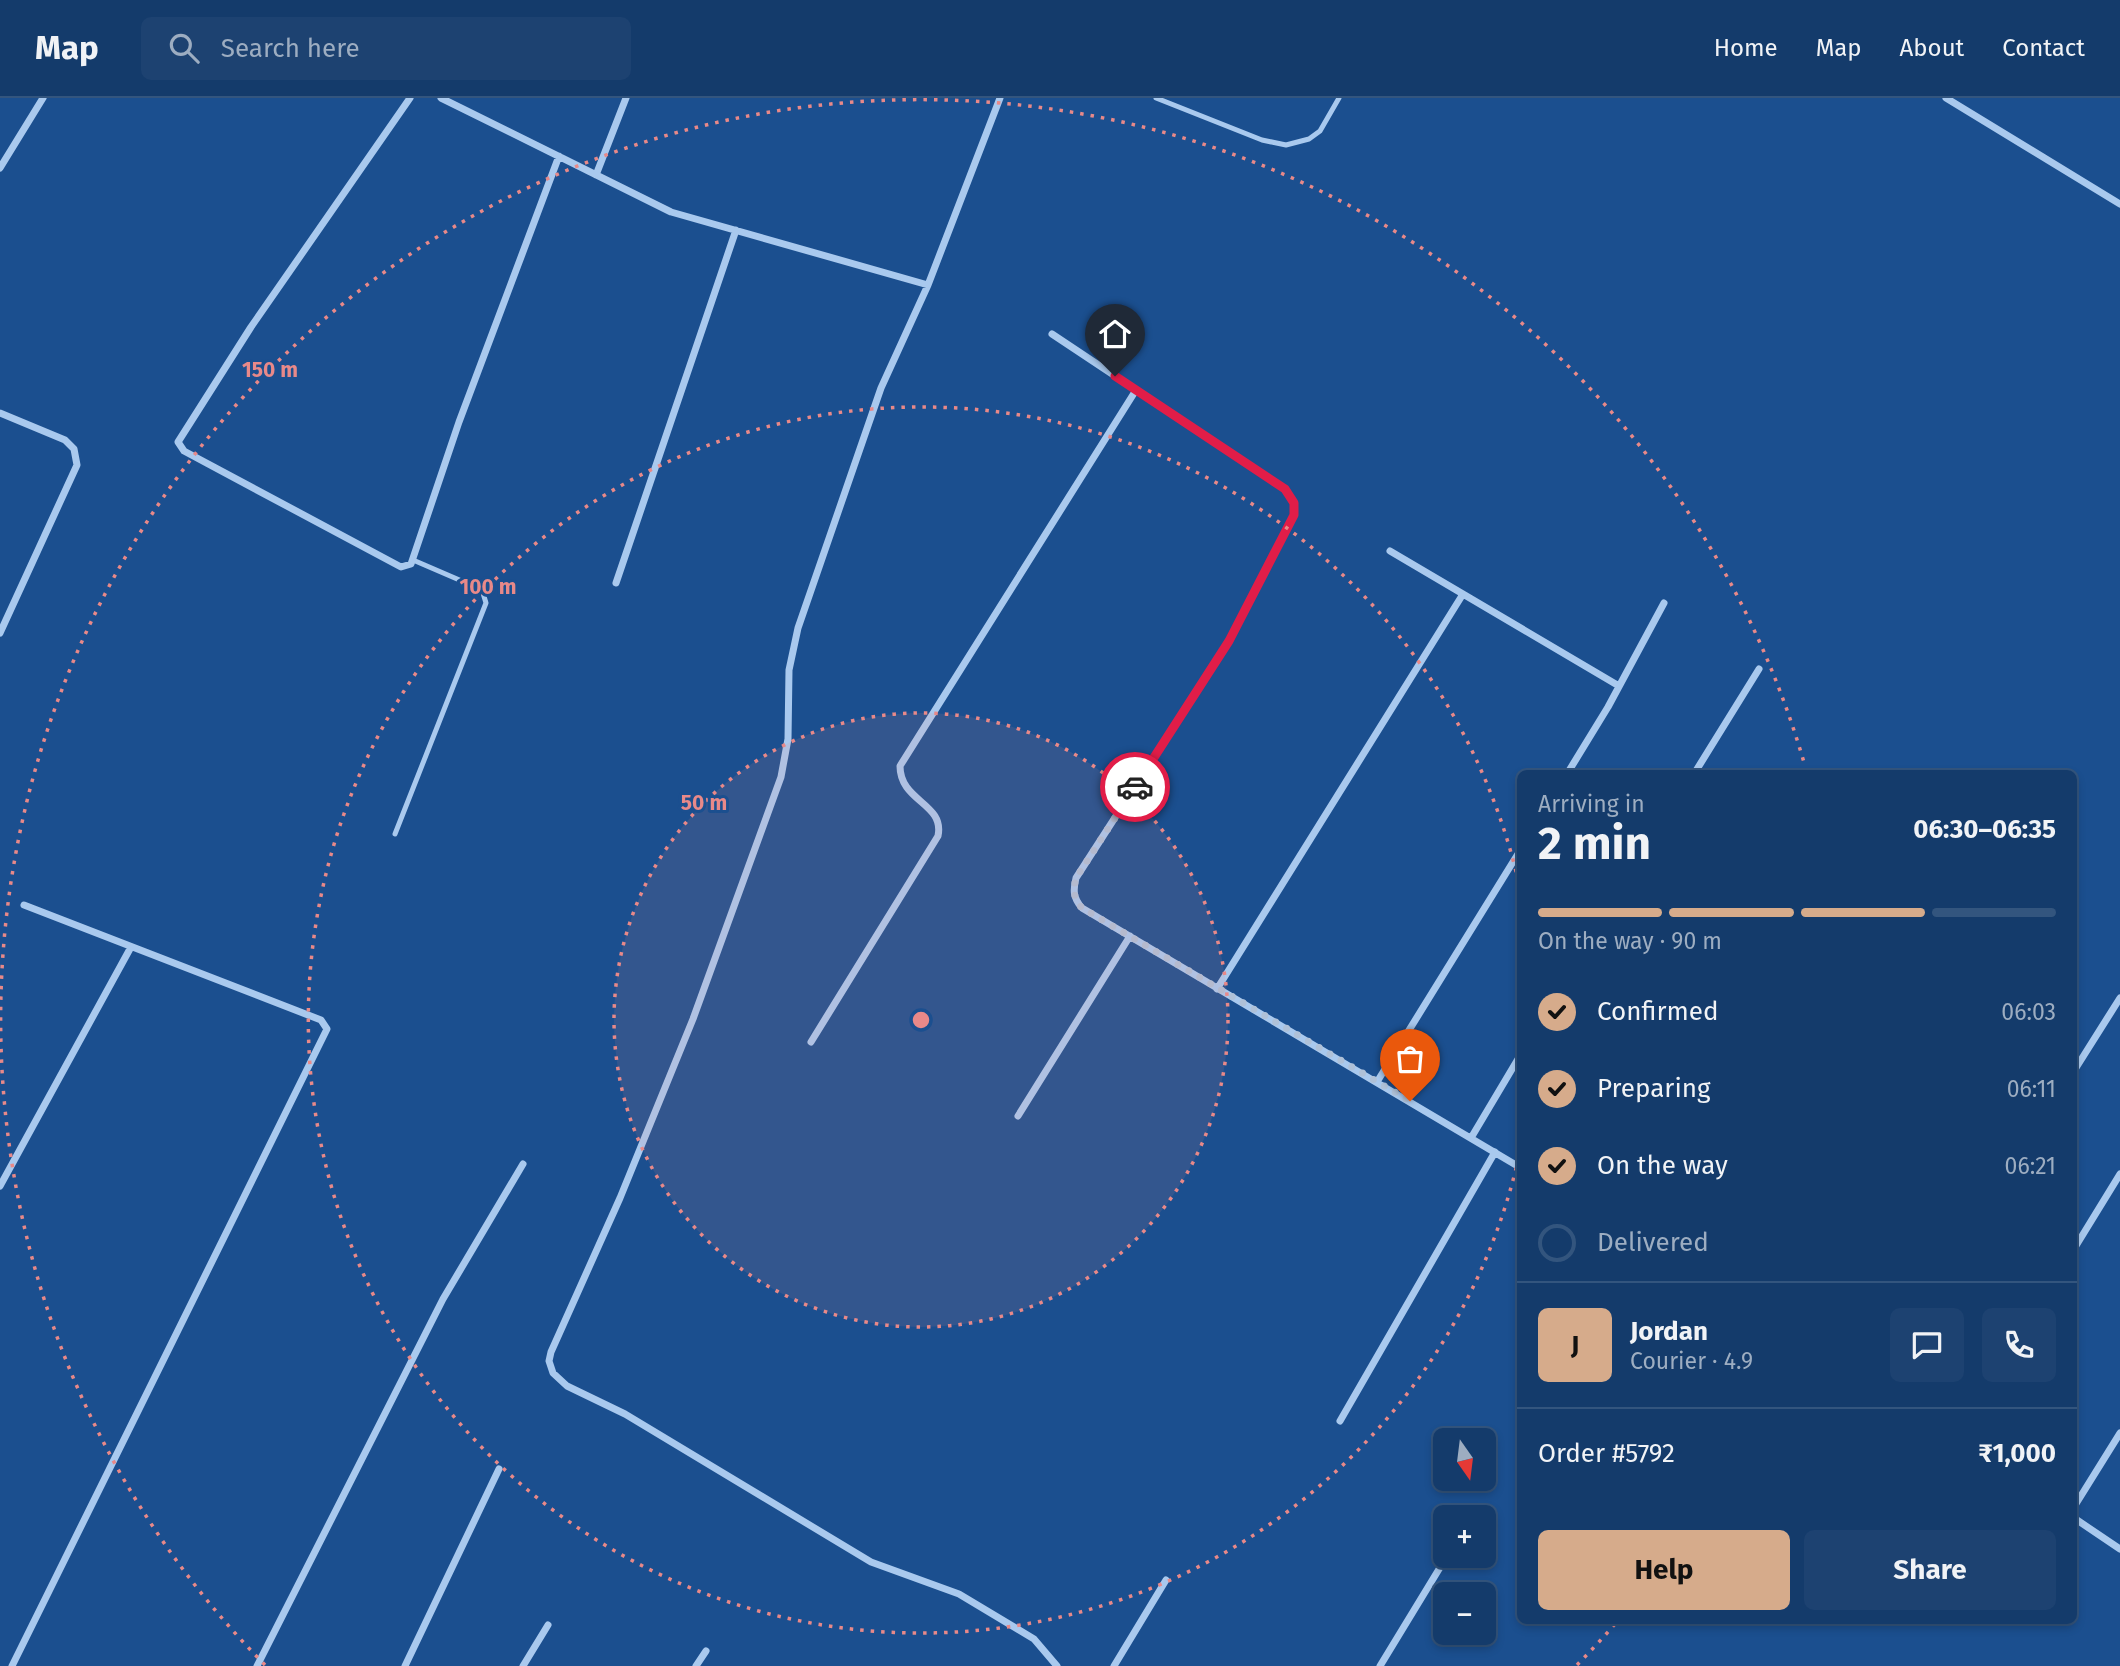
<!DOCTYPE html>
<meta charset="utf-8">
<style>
:root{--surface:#143b6b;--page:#1d4271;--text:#f1f3f6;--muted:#9dadc1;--line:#33557e;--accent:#d6ab8b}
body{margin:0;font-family:"Fira Sans",sans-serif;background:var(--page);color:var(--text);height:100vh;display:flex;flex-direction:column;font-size:26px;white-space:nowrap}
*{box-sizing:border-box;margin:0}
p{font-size:23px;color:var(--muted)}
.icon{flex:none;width:38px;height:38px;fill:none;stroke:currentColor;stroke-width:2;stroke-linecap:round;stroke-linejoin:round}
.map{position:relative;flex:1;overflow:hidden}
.panel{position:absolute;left:1517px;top:672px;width:560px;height:854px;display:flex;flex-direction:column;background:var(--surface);border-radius:10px;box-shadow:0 4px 10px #0003,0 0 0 2px var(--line)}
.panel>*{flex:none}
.needle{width:46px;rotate:166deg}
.fabs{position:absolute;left:1433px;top:1330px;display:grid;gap:14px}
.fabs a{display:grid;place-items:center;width:63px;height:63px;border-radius:10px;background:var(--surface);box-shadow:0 4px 10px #0003,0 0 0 2px var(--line);font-size:35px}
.pin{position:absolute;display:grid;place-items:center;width:60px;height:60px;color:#fff;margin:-72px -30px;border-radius:50% 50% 50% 0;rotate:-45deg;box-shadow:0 0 7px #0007}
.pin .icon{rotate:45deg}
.courier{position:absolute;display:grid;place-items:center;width:70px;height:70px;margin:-35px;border:5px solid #e11d48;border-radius:50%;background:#fff;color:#222;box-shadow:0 2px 9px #0007}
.headline em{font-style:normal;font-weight:700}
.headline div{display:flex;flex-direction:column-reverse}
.headline{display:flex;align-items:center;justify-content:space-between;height:119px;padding:0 21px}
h1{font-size:46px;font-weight:700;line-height:52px}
.bar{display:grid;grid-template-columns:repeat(4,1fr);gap:10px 7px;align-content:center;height:84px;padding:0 21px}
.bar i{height:9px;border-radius:5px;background:var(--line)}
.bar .selected{background:var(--accent)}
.bar p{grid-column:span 4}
.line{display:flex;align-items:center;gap:18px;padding:0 21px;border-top:2px solid var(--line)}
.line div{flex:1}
.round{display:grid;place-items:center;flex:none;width:74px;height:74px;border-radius:10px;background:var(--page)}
ol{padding:0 21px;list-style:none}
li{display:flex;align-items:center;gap:21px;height:77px}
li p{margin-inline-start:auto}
li .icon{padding:7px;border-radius:50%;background:var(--accent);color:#111;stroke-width:4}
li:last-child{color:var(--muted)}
li i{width:38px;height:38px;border:4px solid var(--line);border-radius:50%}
.button{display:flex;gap:14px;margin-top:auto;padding:14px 21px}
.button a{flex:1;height:80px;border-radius:10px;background:var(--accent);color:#111;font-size:28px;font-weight:700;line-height:80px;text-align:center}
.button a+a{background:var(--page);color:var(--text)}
header{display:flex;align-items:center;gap:42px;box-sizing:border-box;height:98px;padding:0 35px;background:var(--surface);border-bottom:2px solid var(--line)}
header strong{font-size:33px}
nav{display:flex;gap:38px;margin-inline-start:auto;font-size:24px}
.search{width:490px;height:63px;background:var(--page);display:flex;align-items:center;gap:18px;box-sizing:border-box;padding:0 24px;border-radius:10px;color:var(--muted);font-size:26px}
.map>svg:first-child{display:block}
</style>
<header>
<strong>Map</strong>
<div class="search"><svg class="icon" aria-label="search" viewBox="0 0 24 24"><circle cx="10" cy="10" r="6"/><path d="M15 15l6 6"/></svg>Search here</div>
<nav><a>Home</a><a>Map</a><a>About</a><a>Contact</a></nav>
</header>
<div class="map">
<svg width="2120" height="1568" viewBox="0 0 2120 1568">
<rect width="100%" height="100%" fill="#1b4f8f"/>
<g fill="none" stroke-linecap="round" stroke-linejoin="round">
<!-- lane -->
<path stroke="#a9c9ee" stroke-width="5" d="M1156,0l106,42 24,5 23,-6 11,-8 19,-33
M395,736l91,-231 -3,-10 -5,-5 -65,-28"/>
<!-- street -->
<path stroke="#a9c9ee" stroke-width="7" d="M410,0l-159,229 -73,115 6,9 217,116 10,-3 48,-142 100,-266
M441,0l230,114 257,73 72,-187
M1946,0l174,106
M0,70l43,-70
M596,77l30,-77
M928,187l-47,103 -83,240 -9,42 -1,69 -7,38 -88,242 -73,179 -69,154 -2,9 4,12 14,13 58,28 246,148 88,32 75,45 23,27
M1052,236l233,155 9,14v12l-65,126 -153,237c-3,12 -3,20 6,30l439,260
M0,315l65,27 9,9 3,16 -77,168
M1390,453l229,135
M616,485l120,-353
M1567,676l41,-67 56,-104
M1694,676l65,-105
M1217,891l246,-395
M811,944l127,-206c7,-33 -38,-34 -38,-70l236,-376
M2074,973l46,-73
M1377,984l144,-233
M1018,1018l112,-180
M1471,1040l50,-84
M0,1088l131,-239
M2074,1151l46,-75
M1340,1323l155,-269
M2074,1409l46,-74
M2074,1420l46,31
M12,1568l315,-637 -6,-9 -297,-115
M257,1568l186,-367 80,-135
M405,1568l94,-197
M523,1568l25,-41
M696,1568l10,-15
M1114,1568l52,-86
M1380,1568l67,-110"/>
</g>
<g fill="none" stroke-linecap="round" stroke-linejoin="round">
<!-- done -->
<path stroke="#afc1d8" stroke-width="7" stroke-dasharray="0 12.6" d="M1135,689l-59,91c-3,12 -3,20 6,30l328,193"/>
<!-- route -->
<path stroke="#e11d48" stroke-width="9" d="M1115,278l170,113 9,14v12l-65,126 -94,146"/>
</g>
<!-- distance rings -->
<circle cx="921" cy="922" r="307" fill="#e88989" fill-opacity=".12"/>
<g fill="none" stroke="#e88989" stroke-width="3.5" stroke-dasharray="3.5 7">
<circle cx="921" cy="922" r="307"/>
<path d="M1521 1049A613 613 0 1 1 1521 795"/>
<path d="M1615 1526A920 920 0 0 1 1577 1567M265 1567A920 920 0 1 1 1805 668"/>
</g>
<circle cx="921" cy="922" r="10" fill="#e88989" stroke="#1b4f8f" stroke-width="3.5"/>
<g font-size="21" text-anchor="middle" font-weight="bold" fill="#e88989" stroke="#1b4f8f" stroke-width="6" stroke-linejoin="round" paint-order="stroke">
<text x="270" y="279">150 m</text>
<text x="488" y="496">100 m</text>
<text x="704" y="712">50 m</text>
</g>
</svg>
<div class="fabs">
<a><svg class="needle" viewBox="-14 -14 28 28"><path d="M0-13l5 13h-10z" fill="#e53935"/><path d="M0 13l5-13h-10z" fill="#9dadc1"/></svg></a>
<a>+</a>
<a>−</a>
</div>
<div class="pin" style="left:1410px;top:1003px;background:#ea580c"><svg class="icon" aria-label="bag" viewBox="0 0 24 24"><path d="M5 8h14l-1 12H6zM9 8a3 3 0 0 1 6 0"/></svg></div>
<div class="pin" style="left:1115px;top:278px;background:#1f2937"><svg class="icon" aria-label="home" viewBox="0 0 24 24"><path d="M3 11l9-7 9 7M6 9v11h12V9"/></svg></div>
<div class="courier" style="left:1135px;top:689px"><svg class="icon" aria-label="car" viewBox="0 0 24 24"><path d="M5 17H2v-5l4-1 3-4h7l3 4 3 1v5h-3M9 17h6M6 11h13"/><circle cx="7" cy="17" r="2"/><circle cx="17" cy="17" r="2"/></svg></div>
<section class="panel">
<div class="headline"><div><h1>2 min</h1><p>Arriving in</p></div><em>06:30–06:35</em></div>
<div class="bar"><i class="selected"></i><i class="selected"></i><i class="selected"></i><i></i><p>On the way · 90 m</p></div>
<ol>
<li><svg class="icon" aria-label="check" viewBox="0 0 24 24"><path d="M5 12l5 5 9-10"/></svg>Confirmed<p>06:03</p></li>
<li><svg class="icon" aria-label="check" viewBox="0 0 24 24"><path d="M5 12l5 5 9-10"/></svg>Preparing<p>06:11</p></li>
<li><svg class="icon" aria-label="check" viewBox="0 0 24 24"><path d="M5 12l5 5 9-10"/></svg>On the way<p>06:21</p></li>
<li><i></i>Delivered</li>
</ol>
<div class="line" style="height:126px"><b class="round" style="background:var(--accent);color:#111">J</b><div><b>Jordan</b><p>Courier · 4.9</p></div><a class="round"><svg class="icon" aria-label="chat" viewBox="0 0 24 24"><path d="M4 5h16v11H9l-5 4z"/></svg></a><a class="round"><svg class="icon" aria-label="phone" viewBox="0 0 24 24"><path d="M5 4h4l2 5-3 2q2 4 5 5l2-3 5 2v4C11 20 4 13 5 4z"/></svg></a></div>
<div class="line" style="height:91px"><div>Order #5792</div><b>₹1,000</b></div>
<div class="button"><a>Help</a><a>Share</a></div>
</section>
</div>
